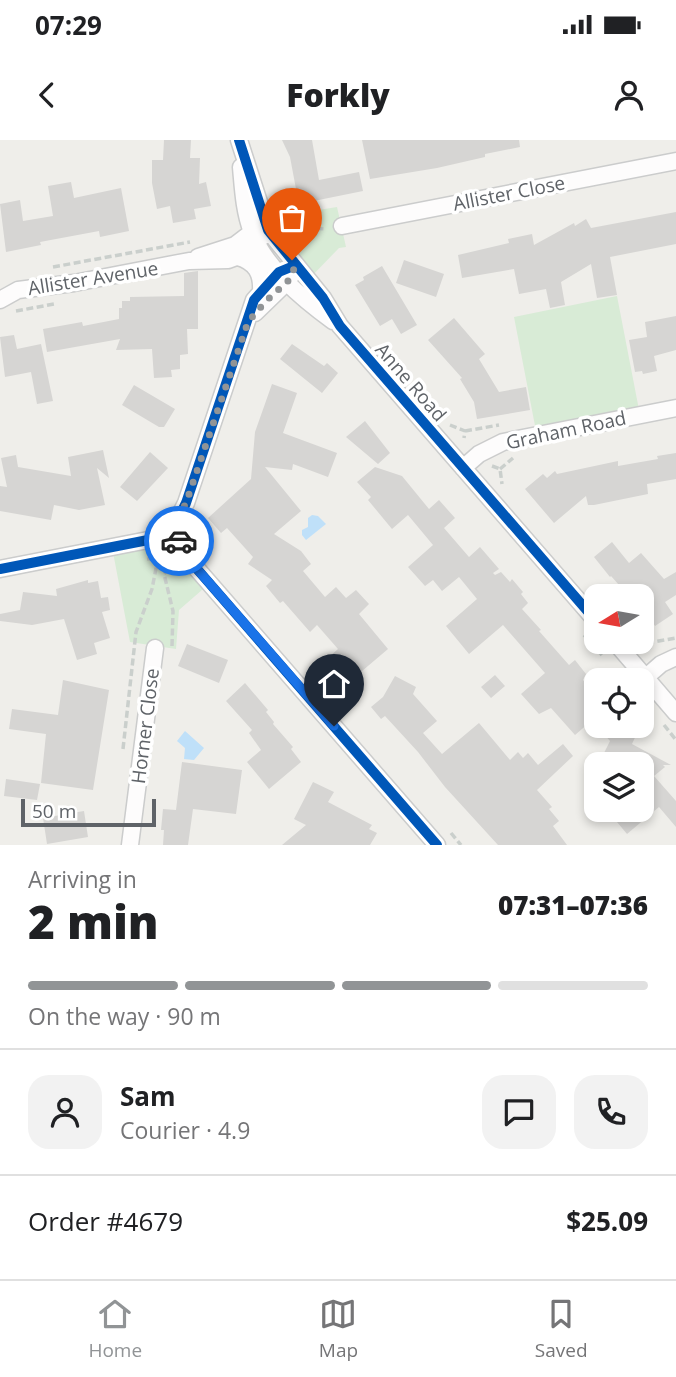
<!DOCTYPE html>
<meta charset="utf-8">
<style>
:root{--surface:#fff;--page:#f2f2f2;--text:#202124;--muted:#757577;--line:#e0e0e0;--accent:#919496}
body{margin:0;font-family:"Open Sans",sans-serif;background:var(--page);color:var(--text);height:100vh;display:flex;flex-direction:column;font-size:26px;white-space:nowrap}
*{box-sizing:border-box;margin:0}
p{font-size:23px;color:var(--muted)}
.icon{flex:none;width:38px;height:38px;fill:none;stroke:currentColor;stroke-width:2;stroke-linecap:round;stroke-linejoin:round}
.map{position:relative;height:705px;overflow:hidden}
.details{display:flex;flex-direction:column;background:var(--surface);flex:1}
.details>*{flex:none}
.needle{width:46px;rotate:259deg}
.controls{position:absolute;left:584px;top:444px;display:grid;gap:14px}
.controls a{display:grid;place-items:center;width:70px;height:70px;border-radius:14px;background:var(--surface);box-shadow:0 4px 10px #0003;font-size:35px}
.scale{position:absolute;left:21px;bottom:18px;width:135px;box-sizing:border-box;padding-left:7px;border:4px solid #5f6368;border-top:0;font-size:19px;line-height:24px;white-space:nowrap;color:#5f6368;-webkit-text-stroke:5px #fff;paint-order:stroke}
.pin{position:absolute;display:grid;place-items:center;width:60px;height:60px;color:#fff;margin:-72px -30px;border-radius:50% 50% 50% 0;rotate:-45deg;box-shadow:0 0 7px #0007}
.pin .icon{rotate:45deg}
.courier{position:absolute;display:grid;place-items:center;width:70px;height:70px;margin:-35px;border:5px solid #1a73e8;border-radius:50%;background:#fff;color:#222;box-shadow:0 2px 9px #0007}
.overview em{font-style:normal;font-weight:800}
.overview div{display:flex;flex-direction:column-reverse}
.overview{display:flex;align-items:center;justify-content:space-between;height:119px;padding:0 28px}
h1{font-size:46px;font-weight:800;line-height:52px}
.bar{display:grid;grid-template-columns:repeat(4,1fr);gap:10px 7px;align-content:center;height:84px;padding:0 28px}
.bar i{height:9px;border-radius:5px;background:var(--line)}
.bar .selected{background:var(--accent)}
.bar p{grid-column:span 4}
.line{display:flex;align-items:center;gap:18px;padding:0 28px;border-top:2px solid var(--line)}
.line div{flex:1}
.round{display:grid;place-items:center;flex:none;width:74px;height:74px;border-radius:21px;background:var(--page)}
.status{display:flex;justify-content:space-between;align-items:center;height:49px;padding:0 35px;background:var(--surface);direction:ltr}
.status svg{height:19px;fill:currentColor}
header{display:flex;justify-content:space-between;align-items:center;height:91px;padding:0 28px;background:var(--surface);font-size:32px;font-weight:800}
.dock{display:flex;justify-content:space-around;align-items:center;height:98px;border-top:2px solid var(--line);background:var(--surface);font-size:19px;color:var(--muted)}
.dock a{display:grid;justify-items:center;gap:4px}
.dock .selected{color:var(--accent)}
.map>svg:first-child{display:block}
</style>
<div class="status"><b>07:29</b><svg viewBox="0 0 49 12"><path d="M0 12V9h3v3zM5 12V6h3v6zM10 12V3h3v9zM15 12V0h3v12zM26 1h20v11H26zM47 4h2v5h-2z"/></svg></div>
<header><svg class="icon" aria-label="back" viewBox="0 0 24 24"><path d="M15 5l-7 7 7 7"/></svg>Forkly<svg class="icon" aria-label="person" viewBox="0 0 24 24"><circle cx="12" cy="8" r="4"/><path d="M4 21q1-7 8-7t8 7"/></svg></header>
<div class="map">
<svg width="676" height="705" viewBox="0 0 676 705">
<rect width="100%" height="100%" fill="#efeeea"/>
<!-- green -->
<path fill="#d8ebd6" d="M337,67l9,40 -7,1 -31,32 -45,-61z
M617,156l23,119 -103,21 -23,-119z
M172,387l38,56 -31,27 -3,39 -46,-7 -18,-95z"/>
<!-- water -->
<path fill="#bfe0f9" d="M312,375l6,1 8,8 -20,16 -4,-5v-5l6,-3v-9z
M185,591l19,17 -10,12 -10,-1 1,-11 -8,-7z"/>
<!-- building -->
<path fill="#d6d5d3" d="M164,0h27l-1,18h10l-1,26 7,-2 5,24 -17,3 2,10 -23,4 -3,-17 -13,3 -5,-26v-23h11z
M282,0h30l7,40 40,-8 4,19 -74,15 -2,-16 9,-1 -6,-32z
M362,0h157l1,7 -35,7v3l-48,11 -67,11z
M71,42l3,16 47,-10 8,43 -29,6 -1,-6 -59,11 1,3 -35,7 -6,-48 20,-4 3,21 30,-5 -5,-30z
M676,72v32l-66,13 7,38 -20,3 -6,-34 -30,18 4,23 -15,3 -4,-19 -27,5 -5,-25 -52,9 -4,-23 51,-12 -1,-4 24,-5 2,11 40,-22 1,3 11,-7 5,9z
M404,120l40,14 -8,23 -40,-14z
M382,126l35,59 -16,9 -9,-15 -12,7 -25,-41 9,-5 -1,-3z
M198,131v58h-11l1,25 -8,1v14l-9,1 1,7 -18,1 -2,-29 -36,1 4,-11 -73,13 -4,-23 39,-7 1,4 36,-7v-11h3v-7h8v-4l54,-1v-23z
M676,176v34l-22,6 3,15 -14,3 -1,-3 -7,1 -6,-32 18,-3 -2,-15z
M454,178l31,36 -6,5 20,33 27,-5 4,23 -53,9 -3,-17 -14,-23 2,-1 -34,-38z
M14,195l3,14 24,-5 12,57 -16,3 -6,-32 -26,5 -5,-40z
M292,204l32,22 3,-3 11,10 -16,20 -42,-34z
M272,244l25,9 -14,40 54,20 -9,24 -35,-13 -1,6 -27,-3 36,44 -27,23 27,17 10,13 -8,7 22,26 11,-10 10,11 10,-8 13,14 -10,10 29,35 -33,28 -8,-10 -6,6 -13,-15 10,-9 -21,-24 -7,7 -27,-31 -3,2 -14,-17 6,-6 -24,-16 5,-7 -26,-29 -6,5 -13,-15 43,-39 4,-47z
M134,245l41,24 -11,18h-5l-37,-22z
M365,281l25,32 -12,11 -32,-27z
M103,310l6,28 -12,-10 8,37 -26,5 -25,-5 -3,15 -51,-9v-25l7,1 -6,-29 15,-3 2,12 53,9 -3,-19z
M150,312l18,16 -31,33 -17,-14z
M676,313v26l-29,5 1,10 -54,11h-6l-2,-9 -32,27 -29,-34 18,-15 4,4 8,-7 2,3 61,-13v5l40,-7 -1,-3z
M375,327l27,9 27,33 10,-9 16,18 -11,10 25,29 11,-10 19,22 -6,4 2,2 6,-3 9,10 2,-3 11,13 -2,2 7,9 -6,6 19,21 -2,1 30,34 6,-5 11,14 -3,6 14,16v20l-22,19 -24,-27 -12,6 -18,-20 24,-21 -42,-48 -34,29 -23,-28 31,-27 -18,-22 -17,14 -9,-11 -8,6 -17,-19 25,-22 -25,-30 -16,14 -24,-29 3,-3 -14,-15z
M612,402l17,21 12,-10 23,26 12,-7v23l-11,7 8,12 -18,12 -13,-21v-8h-5l-5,-8 -5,5 -16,-18 -1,1 -16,-20z
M88,440v3l10,-2 3,17 7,-1 2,13 -8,2 8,26 -16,5 3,11 -20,6 -13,-41 -32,6 -32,-4v-7l20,-4 3,-18 34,4 -1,-7z
M187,504l41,16 -9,23 -41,-17z
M495,535l10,11 -14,12 -10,-11z
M395,536l21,11 -3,7 24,27 -14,12 19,21 37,-31 31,37 8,-8 5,6 5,-5 10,12 25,-21 10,12 -36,34 15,17 -3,2 10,12 -6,5 14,19h-69l-53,-58 -27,-35 -33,-36 -4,3 -10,-12 12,-10z
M63,540l46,10 -16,100 -52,-7 5,-49 -37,-5 3,-20 46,6z
M245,543l23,27 -2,2 8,10 -1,2 20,23 -2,2 10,13 -32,27 -22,-27 14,-12 -12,-17 3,-3 -26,-29z
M597,586h31l10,5 -6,13 39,21h-8l2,2 -11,9 22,25v26l-17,-20 -32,27 -10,-12 13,-12h12v-45h-44l12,-24z
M182,622l60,8 -6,44 -43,-5 -5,36h-25l1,-15h-3l2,-21 13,1z
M6,639l34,5 -3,16 -33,-4z
M313,642l21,10 -6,10 44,23 -3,4 8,4 -7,12h-88l24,-20 -12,-6z
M84,671l4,26 -41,7 -4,-26z"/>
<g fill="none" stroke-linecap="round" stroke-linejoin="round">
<defs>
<path id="street" d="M239,0l29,90 55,68 17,28 257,296
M241,27c2,22 3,44 11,65 13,36 51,67 81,89
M342,86l334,-65
M198,117l37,-12 17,-13
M238,117c18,5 24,17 23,34
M0,160l18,-10 56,-7 115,-22 39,-1 19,-7 21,-23
M255,173l33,-32 4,-7
M463,328l16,-14 24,-12 173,-34
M175,384l9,30 253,291
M0,429l148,-29c20,-5 29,-18 38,-37l68,-203 25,-28 17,-7
M615,502l61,71
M645,538l16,-14 15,-7
M130,705l25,-197"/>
</defs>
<!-- street casing -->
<use href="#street" stroke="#cbcccc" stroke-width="19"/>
<!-- path -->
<path stroke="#cacfcc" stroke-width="3.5" stroke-dasharray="7 3.5" stroke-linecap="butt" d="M285,87l41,2
M53,127l137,-25
M16,171l38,-7
M450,285l15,6 -1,7
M465,291l34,-6
M492,326l8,3 2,15
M500,329l13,-11
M195,393l4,-17
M147,419l10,-1 12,6
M584,495l18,20
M642,501l9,8
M647,503l29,-5
M172,506l1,-35 -9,-37 8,-11
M664,585l12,15
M123,609l13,-117 16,-43 6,-31
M451,693l10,12"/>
<!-- street -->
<use href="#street" stroke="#fdfcfc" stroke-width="16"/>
<defs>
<path id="cycleway" d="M239,0l29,90 55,68 17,28 257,296
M175,384l9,30 253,291
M0,429l148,-29c20,-5 29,-18 38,-37l68,-203 25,-28 17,-7"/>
</defs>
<!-- cycleway casing -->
<use href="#cycleway" stroke="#fff" stroke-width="15"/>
<!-- cycleway -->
<use href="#cycleway" stroke="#0057b8" stroke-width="10"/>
</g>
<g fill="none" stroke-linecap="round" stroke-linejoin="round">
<!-- done -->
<path stroke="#919496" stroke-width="7" stroke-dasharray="0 12.6" d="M179,401l-4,-17 11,-21 62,-181 17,-20 23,-21 8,-16 -4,-5"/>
<!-- route -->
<path stroke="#1a73e8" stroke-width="9" d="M179,401l5,13 150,172"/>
</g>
<g text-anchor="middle" stroke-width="7" stroke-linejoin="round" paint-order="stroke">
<!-- street labels -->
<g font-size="19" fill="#5f6368" stroke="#fff">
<text transform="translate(509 53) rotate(-11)" y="7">Allister Close</text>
<text transform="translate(93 138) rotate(-9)" y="7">Allister Avenue</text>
<text transform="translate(411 242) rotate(49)" y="7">Anne Road</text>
<text transform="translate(566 290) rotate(-12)" y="7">Graham Road</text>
<text transform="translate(145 586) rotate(-83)" y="7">Horner Close</text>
</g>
</g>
</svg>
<div class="controls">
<a><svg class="needle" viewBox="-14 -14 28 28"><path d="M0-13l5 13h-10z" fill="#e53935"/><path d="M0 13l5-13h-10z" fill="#757577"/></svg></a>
<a><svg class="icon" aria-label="locate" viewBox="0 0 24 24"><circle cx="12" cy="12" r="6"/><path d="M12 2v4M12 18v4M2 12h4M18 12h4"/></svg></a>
<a><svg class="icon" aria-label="layers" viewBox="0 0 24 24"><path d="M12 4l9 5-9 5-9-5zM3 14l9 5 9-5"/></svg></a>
</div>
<div class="scale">50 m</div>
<div class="pin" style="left:292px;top:120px;background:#ea580c"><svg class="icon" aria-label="bag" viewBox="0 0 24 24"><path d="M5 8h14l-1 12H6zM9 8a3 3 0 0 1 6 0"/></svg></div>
<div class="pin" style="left:334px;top:586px;background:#1f2937"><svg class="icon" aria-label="home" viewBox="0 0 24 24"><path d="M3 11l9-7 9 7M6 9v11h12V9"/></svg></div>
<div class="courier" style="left:179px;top:401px"><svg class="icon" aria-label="car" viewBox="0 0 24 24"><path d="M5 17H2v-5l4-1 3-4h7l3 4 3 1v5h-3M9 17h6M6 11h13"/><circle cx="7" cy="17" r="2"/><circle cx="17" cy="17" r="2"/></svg></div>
</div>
<section class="details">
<div class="overview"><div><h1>2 min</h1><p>Arriving in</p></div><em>07:31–07:36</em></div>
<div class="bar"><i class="selected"></i><i class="selected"></i><i class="selected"></i><i></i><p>On the way · 90 m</p></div>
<div class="line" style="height:126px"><a class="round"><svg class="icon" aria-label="person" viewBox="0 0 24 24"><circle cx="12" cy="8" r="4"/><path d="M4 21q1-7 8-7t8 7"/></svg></a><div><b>Sam</b><p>Courier · 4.9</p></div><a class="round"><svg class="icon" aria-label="chat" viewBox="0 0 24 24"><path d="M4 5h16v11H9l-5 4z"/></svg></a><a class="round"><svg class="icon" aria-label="phone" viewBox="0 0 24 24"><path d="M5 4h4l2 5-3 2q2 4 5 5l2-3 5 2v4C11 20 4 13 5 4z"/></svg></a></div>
<div class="line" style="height:91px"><div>Order #4679</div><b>$25.09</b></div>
</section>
<nav class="dock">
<a class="selected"><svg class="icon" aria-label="home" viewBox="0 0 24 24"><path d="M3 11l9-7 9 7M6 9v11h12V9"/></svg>Home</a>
<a><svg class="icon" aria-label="map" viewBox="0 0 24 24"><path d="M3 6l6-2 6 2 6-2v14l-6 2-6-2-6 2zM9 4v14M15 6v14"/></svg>Map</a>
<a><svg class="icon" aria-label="saved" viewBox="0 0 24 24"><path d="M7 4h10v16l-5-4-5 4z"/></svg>Saved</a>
</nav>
